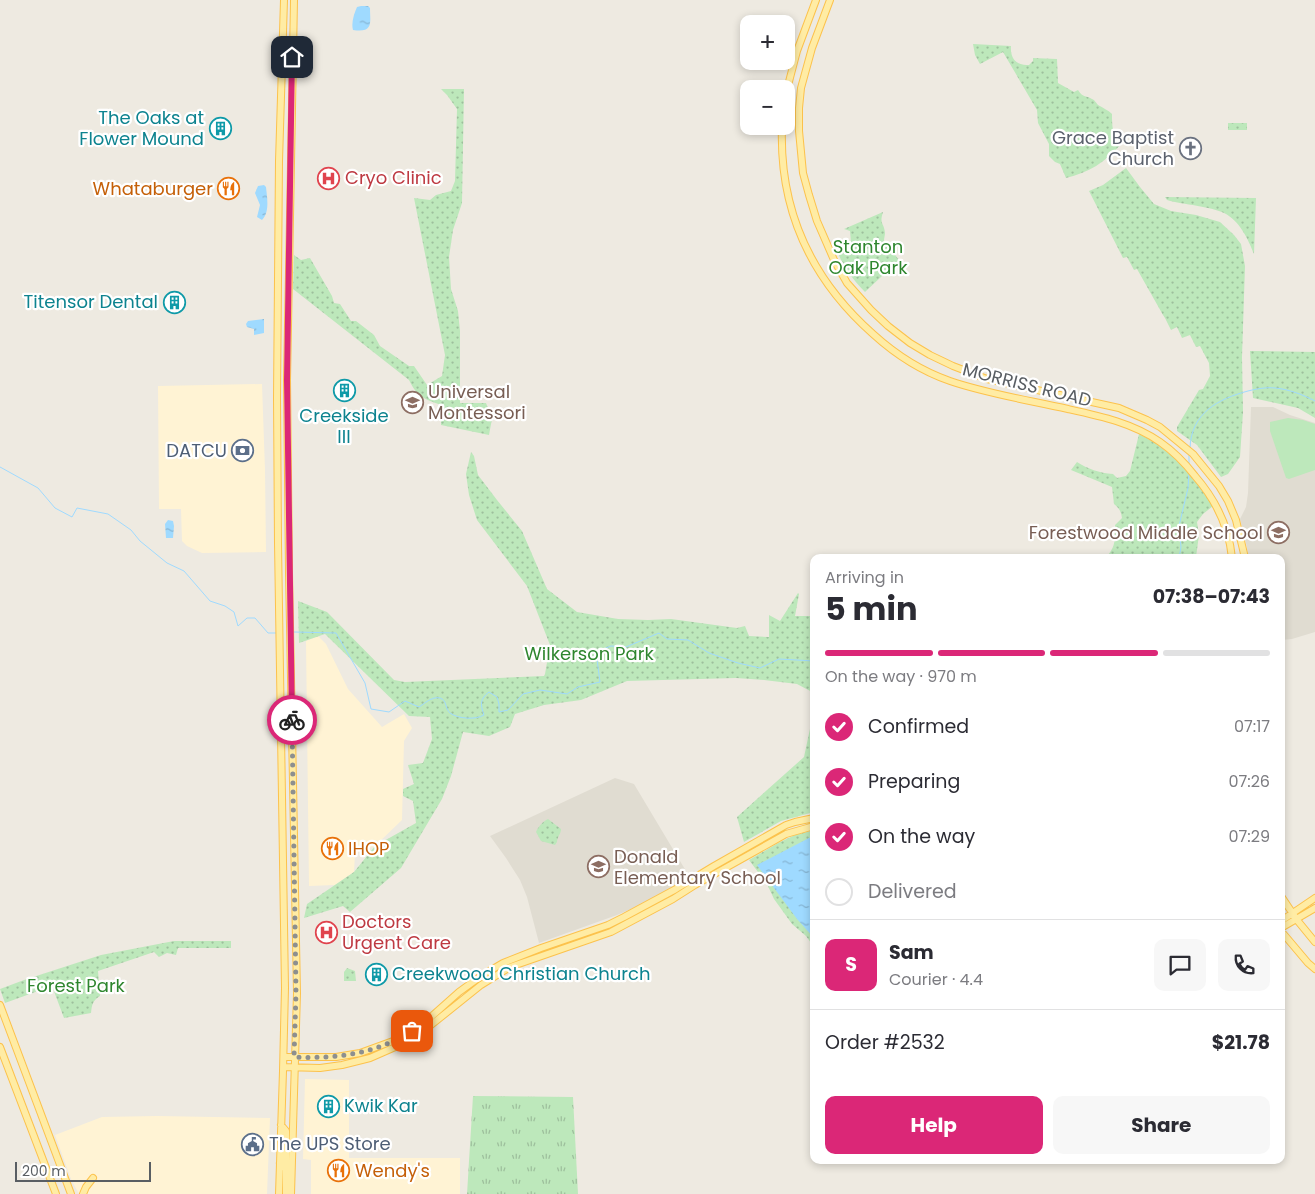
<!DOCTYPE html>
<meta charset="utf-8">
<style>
:root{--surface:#fff;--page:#f7f7f7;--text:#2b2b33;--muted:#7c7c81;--line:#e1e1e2;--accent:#db2777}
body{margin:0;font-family:Poppins,sans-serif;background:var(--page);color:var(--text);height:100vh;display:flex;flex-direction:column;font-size:19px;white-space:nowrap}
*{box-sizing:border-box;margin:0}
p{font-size:16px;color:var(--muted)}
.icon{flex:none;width:28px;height:28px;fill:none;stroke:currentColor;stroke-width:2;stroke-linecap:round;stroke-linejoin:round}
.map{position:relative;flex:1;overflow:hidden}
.details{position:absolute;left:810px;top:554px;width:475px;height:610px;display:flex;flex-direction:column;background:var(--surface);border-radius:10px;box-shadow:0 2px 8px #0003}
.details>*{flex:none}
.fabs{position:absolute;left:740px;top:15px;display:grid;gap:10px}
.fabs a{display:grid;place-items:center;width:55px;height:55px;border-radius:10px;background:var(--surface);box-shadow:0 2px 8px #0003;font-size:25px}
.scale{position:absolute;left:15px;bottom:12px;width:136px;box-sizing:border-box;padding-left:5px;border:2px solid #595e63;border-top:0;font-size:14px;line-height:18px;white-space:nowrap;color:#595e63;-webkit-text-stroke:4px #fff;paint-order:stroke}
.pin{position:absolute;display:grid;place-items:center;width:42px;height:42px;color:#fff;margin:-21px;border-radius:10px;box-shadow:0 2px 8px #0006}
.courier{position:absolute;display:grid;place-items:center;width:50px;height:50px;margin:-25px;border:4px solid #db2777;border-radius:50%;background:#fff;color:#222;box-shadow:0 1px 6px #0007}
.head em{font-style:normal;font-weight:700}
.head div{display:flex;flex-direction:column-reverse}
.head{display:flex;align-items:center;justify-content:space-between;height:85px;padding:0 15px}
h1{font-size:32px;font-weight:700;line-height:38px}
.bar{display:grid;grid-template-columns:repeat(4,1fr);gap:8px 5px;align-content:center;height:60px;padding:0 15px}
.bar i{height:6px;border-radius:4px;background:var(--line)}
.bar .active{background:var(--accent)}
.bar p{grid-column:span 4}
.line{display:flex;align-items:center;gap:12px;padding:0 15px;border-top:1px solid var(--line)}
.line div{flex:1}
.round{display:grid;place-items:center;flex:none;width:52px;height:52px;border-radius:10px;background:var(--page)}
ol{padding:0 15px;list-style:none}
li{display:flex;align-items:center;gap:15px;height:55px}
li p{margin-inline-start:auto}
li .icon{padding:5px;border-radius:50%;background:var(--accent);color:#fff;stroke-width:4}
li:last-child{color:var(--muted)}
li i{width:28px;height:28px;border:2px solid var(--line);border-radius:50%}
.cta{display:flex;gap:10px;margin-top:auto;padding:10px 15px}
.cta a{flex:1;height:58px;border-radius:10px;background:var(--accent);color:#fff;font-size:20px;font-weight:700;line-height:58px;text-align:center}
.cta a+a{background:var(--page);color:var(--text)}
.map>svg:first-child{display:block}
</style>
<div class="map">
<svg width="1315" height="1194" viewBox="0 0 1315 1194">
<defs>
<pattern id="grass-tufts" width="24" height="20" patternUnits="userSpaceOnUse" patternTransform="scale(1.25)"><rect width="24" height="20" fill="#bde8bb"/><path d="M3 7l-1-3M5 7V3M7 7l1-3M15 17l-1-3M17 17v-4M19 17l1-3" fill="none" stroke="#9dbf9c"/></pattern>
<pattern id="park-dots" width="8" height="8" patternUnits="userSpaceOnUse" patternTransform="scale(1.25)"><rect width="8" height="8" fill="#bde8bb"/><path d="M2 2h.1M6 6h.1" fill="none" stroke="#9dbf9c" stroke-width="1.8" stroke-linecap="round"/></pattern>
<pattern id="water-ripples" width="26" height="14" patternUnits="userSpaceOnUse" patternTransform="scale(1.25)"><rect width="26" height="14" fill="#9fdaff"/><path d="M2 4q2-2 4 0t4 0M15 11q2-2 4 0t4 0" fill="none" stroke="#85b4d2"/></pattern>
</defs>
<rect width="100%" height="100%" fill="#eeeae1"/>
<!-- commercial -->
<path fill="#fff3d4" d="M262,384l3,86 1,82 -64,1 -15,-7 -5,-5 -1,-32h-22l-1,-123z
M318,636l8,8 22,45 34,38 22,-13 8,14 -8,13 -2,79 -27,26 -20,7 -1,19 -19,13 -26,1 -3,-245z
M305,1079l44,1v78h111v36h-149v-34l-8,-1z
M157,1116l113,2 -3,76h-188l-8,-15 -16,-44 47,-18z"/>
<!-- education -->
<path fill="#e0dcd1" d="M1251,407h22l17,8 25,8v209l-23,7 -11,1v-82l-33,-1 -1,-10 -7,-28 6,-12 2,-14z
M615,778l19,6 55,92 -24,16 -20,11 -28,12 -78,28 -12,-46 -7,-17 -14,-22 -16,-22z"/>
<!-- grass -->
<path fill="url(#grass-tufts)" d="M473,1096l100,1 5,97h-111z"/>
<!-- park -->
<path fill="url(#park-dots)" d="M973,44l38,2c-1,12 5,20 18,19l4,-4v-3l24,1 1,24 16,9 4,-2c5,8 7,5 14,9 3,1 4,4 6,6 5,3 10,5 14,9 0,12 0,20 9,30 -15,18 -33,29 -55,34l-6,-14 -5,-2 -6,-6v-12l-11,-21 -1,-13 -34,-58 -23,12 -5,-9z
M441,89h23l-2,114 -9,27 -4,27 2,32 7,22 2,20v72h26l2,5 5,5 -4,22 -48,-10v-20c-18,-7 -23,-7 -32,-25l-116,-91 1,-34 7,5 9,-2 22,38 2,7 6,1 11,17h5l18,14 6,11 29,20h5l13,19 15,-9 3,-21 -31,-157 16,2 6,-5 15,-4 4,-10 2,-72 -10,-14z
M1228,123h19v7h-19z
M1126,168l14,19 14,17 17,7 25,4 24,7 14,13 7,9 4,22 -3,91 1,55 -3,45 -12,17 -7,3 -24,-32 -20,-14v-4l22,-37 4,-1 7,-13 -1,-13 -9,-17 -4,1 -6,-12 -8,3 -5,-11 -6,3 -6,-12 -2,-3 -26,-46 -3,1 -7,-13 -4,1 -34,-67 14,-6z
M1165,197l91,1 -2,56c-6,-15 -14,-33 -30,-41 -14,-7 -40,-8 -57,-13z
M883,212c-4,13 1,10 2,21 0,2 -1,5 -1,8l15,19 -34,32c-15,-15 -22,-27 -31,-47l7,1 10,-3 -1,-12 -6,-2z
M1250,351l65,1v66l-17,-10 -45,-10z
M1139,434c34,17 53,41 74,72l-10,8 -6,8 2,13 -3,22h-90c10,-10 9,-18 9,-32l7,-7c-1,-7 -3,-10 -8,-14l-2,-17 -41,-17 6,-8c11,7 22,11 36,12l4,4 9,-2 4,-5 1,-4z
M471,452l3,4 4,19 19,25 25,31 25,58 30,23 41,7 30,1 23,-1 66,9 8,-2 4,10 20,1v-22l11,6 18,-28 1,1 -4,22h19v77l-17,-9 -33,-4 -28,-2 -109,3 -46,19 -37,5 -29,9 -5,13 -21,9 -26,-4 -12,44 -9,23 -41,69 -51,44 -7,-6 -39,12 3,-14 47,-32 21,-26 41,-23 -3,-22 -10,-5v-7l11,-5 -6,-19 15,-2 9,-24 -2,-22 -21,-1 -84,-82 -26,9 -1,-42 29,11 67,68 11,2 139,-6 1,-2 5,-29 -23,-59 -50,-66 -8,-25 -3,-21z
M814,710v102l-33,9 -37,21 -7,-25 67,-60z
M548,819l13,10c0,5 -4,8 -4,13l-2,3 -14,-4 -5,-9c2,-5 7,-11 12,-13z
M814,830v117l-8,-11 -14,-12 -18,-25 -7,-15 -18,-24 29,-17 17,-8z
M174,941h57v7h-53l-2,7 -9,-2 -8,4 -5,-5 -56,19 2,25c-8,5 -8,9 -9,17l-27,5 -12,-32 -47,17 -5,-14 24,-9 77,-25z
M347,968l8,3 1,10h-12v-9z"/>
<!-- pitch -->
<path fill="#bde8bb" d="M1288,418l15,2 12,4v46l-26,9 -3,-1 -16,-47v-9z"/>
<!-- water -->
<path fill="url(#water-ripples)" d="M361,6h7l2,2c0,15 4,25 -17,22 -2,-7 1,-16 4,-23z
M264,185l2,2c1,10 4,25 -4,33l-5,-3 3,-12 -5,-12 3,-7z
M264,319v14l-10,2v-6l-7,-2 -1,-3 2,-3z
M168,520l5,1 1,5 -1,12h-7l-1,-14z
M814,837v101l-17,-19 -40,-54 52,-27z"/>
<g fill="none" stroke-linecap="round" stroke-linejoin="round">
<!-- stream -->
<path stroke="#9fdaff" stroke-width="1" d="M1190,448c1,-35 28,-49 58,-57 8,-2 18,-4 27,-3 13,1 29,7 40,13
M1189,463v-8
M0,467l38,21 17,20 17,9 5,-9 31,6 23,16 9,11 27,22 17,8 26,30 15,5 9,6 4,14 9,-8h8l13,15h9
M1179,558l2,-11 -2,-21 9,-38 1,-16
M294,632l42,1 29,50 6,26 18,3 16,-11 14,6c5,-3 13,-11 21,-9 7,2 5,11 10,15 8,6 26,7 34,2 -4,-11 -4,-16 5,-23l8,5 2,7v8l9,-2 15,-16 17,-4 27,4 11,-7 22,-5 -4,-30 15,-6 15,1 33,-14 8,6 21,1 21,13 29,10 22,5 19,-9 35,2"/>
<defs>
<path id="major" d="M830,0l-18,48 -11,40 -2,20v23l4,42 6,22 8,26 17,39 13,23 24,27 17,16 22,17 20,12 23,11 34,13 132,29 28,12 13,7 33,27 26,32 9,15 8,19 9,38
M786,93l11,-42 19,-51
M782,126c-3,83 29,153 91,208 22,20 48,37 77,47 38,13 78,19 118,28 32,7 65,14 92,33 13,9 25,21 35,34 20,23 34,51 37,82
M1281,896l16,24 18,22
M1281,921l34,-23
M1281,928l34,-20
M1281,931l27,32 7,6
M0,1005l71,189
M0,1047l56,147
M284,1057h52l24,-4 33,-12 15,-7 15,-10 36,-32 22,-16 22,-13 38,-15 67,-23 16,-8 52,-28 38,-23 72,-41 9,-3 19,-4
M284,1067l36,1 22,-3 28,-7 32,-14 13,-6 11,-9 55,-44 29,-18 101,-35 62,-33 22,-14 91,-51 28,-8
M281,1125l5,6v30l5,7
M280,1163l5,4 1,3v24
M83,1194l3,-7 7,-9
M279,1194l4,-123 2,-83 -7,-445 -1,-145 2,-237 5,-161
M291,1194l6,-201 -8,-420 -2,-193 7,-380"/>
</defs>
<!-- major casing -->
<use href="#major" stroke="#fcc24c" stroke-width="8"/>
<!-- major -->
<use href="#major" stroke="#ffeca4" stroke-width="6"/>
</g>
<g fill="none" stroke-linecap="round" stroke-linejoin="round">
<!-- done -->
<path stroke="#8d8f8f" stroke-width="5" stroke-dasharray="0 9" d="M292,720l4,273 -2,64c43,2 81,-3 118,-26"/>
<!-- route -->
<path stroke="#db2777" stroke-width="6" d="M292,720l-5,-340 5,-323"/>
</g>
<!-- icons -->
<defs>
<symbol id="building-ring" viewBox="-11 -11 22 22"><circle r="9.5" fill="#fff" stroke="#0f9aa8" stroke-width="1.5"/><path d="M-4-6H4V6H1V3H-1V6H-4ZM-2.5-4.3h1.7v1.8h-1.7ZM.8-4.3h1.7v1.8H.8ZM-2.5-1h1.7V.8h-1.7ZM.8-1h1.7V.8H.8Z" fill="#0f9aa8"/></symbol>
<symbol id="church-ring" viewBox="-11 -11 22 22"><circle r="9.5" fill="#fff" stroke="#6b7280" stroke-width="1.5"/><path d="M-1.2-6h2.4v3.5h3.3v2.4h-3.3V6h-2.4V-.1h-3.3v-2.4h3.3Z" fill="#6b7280"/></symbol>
<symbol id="hospital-ring" viewBox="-11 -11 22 22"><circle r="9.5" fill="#fff" stroke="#e0444e" stroke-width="1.5"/><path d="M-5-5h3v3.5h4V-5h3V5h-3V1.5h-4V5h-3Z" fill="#e0444e"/></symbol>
<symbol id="restaurant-ring" viewBox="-11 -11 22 22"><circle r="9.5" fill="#fff" stroke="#e8710a" stroke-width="1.5"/><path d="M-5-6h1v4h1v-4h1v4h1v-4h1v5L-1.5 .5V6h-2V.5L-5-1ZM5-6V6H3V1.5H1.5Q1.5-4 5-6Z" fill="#e8710a"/></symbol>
<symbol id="school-ring" viewBox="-11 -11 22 22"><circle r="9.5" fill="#fff" stroke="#8d6e63" stroke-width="1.5"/><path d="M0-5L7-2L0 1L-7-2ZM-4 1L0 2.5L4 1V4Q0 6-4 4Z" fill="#8d6e63"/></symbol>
<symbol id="bank-ring" viewBox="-11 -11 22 22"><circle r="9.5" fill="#fff" stroke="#5c6f8a" stroke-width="1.5"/><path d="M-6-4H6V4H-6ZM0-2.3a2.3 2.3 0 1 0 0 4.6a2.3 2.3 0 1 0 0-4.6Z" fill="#5c6f8a"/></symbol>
<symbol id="civic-ring" viewBox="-11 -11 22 22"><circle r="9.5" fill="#fff" stroke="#5c6f8a" stroke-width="1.5"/><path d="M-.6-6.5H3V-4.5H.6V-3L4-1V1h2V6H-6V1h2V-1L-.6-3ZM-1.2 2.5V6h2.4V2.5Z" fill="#5c6f8a"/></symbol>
</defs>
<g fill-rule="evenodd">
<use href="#building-ring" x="208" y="116" width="25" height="25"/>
<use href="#church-ring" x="1178" y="136" width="25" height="25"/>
<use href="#hospital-ring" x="316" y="166" width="25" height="25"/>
<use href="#restaurant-ring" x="216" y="176" width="25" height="25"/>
<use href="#building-ring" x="162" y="290" width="25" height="25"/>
<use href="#building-ring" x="332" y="378" width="25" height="25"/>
<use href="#school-ring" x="400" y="390" width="25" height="25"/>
<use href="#bank-ring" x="230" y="438" width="25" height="25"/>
<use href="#school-ring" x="1266" y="520" width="25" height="25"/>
<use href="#restaurant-ring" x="320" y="836" width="25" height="25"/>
<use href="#school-ring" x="586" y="854" width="25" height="25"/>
<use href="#hospital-ring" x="314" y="920" width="25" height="25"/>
<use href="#building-ring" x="364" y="962" width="25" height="25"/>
<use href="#building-ring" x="316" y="1094" width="25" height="25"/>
<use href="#civic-ring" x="240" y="1132" width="25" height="25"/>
<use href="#restaurant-ring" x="326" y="1158" width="25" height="25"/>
</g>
<g text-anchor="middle" stroke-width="4.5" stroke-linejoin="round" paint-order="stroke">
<!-- culture labels -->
<g font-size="18" fill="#0d838f" stroke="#fff" text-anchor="end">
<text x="204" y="124">The Oaks at<tspan x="204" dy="21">Flower Mound</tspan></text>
<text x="158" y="308">Titensor Dental</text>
<text x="344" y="422" text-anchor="middle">Creekside<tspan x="344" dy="21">III</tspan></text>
<text x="392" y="980" text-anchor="start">Creekwood Christian Church</text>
<text x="344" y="1112" text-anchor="start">Kwik Kar</text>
</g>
<!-- worship labels -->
<g font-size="18" fill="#5b616d" stroke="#fff" text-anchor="end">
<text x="1174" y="144">Grace Baptist<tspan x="1174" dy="21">Church</tspan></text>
</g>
<!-- health labels -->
<g font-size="18" fill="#be3a42" stroke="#fff" text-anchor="start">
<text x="345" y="184">Cryo Clinic</text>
<text x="342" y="928">Doctors<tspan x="342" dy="21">Urgent Care</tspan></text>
</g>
<!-- food labels -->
<g font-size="18" fill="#c56008" stroke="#fff" text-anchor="start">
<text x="213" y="195" text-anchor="end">Whataburger</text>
<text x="348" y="855">IHOP</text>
<text x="355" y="1177">Wendy's</text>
</g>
<!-- park labels -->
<g font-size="18" fill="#2e862e" stroke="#fff">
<text x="868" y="253">Stanton<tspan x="868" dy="21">Oak Park</tspan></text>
<text x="589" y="660">Wilkerson Park</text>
<text x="76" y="992">Forest Park</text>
</g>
<!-- street labels -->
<g font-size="18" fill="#595e63" stroke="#fff">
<text transform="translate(1027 385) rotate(14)" y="6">MORRISS ROAD</text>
</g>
<!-- education labels -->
<g font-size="18" fill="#785e54" stroke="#fff" text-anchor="start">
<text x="428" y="398">Universal<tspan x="428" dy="21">Montessori</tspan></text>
<text x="1263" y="539" text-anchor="end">Forestwood Middle School</text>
<text x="614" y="863">Donald<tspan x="614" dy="21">Elementary School</tspan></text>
</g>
<!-- service labels -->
<g font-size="18" fill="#4e5e75" stroke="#fff" text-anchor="end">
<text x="227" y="457">DATCU</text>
<text x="269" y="1150" text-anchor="start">The UPS Store</text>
</g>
</g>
</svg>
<div class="fabs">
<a>+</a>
<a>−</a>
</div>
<div class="scale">200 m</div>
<div class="pin" style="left:412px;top:1031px;background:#ea580c"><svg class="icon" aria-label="bag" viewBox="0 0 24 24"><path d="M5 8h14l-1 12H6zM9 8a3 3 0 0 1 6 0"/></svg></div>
<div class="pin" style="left:292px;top:57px;background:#1f2937"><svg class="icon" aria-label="home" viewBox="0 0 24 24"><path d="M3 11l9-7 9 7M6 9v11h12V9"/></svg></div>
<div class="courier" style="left:292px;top:720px"><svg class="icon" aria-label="bike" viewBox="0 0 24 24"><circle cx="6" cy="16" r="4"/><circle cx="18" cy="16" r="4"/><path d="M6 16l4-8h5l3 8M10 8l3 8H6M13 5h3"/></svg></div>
<section class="details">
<div class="head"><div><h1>5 min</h1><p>Arriving in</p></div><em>07:38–07:43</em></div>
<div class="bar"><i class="active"></i><i class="active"></i><i class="active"></i><i></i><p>On the way · 970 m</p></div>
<ol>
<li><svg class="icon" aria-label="check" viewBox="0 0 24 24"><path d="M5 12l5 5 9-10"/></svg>Confirmed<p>07:17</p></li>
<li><svg class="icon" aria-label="check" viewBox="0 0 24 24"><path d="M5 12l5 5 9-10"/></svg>Preparing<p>07:26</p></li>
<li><svg class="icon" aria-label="check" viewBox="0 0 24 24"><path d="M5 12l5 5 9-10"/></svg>On the way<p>07:29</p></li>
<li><i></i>Delivered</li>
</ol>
<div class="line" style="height:90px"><b class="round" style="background:var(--accent);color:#fff">S</b><div><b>Sam</b><p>Courier · 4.4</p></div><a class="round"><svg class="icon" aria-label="chat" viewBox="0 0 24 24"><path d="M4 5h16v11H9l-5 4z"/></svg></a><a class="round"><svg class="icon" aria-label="phone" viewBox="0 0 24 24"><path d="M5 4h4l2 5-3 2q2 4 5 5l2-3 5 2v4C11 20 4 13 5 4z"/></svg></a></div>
<div class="line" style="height:65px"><div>Order #2532</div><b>$21.78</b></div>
<div class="cta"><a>Help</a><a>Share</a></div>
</section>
</div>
